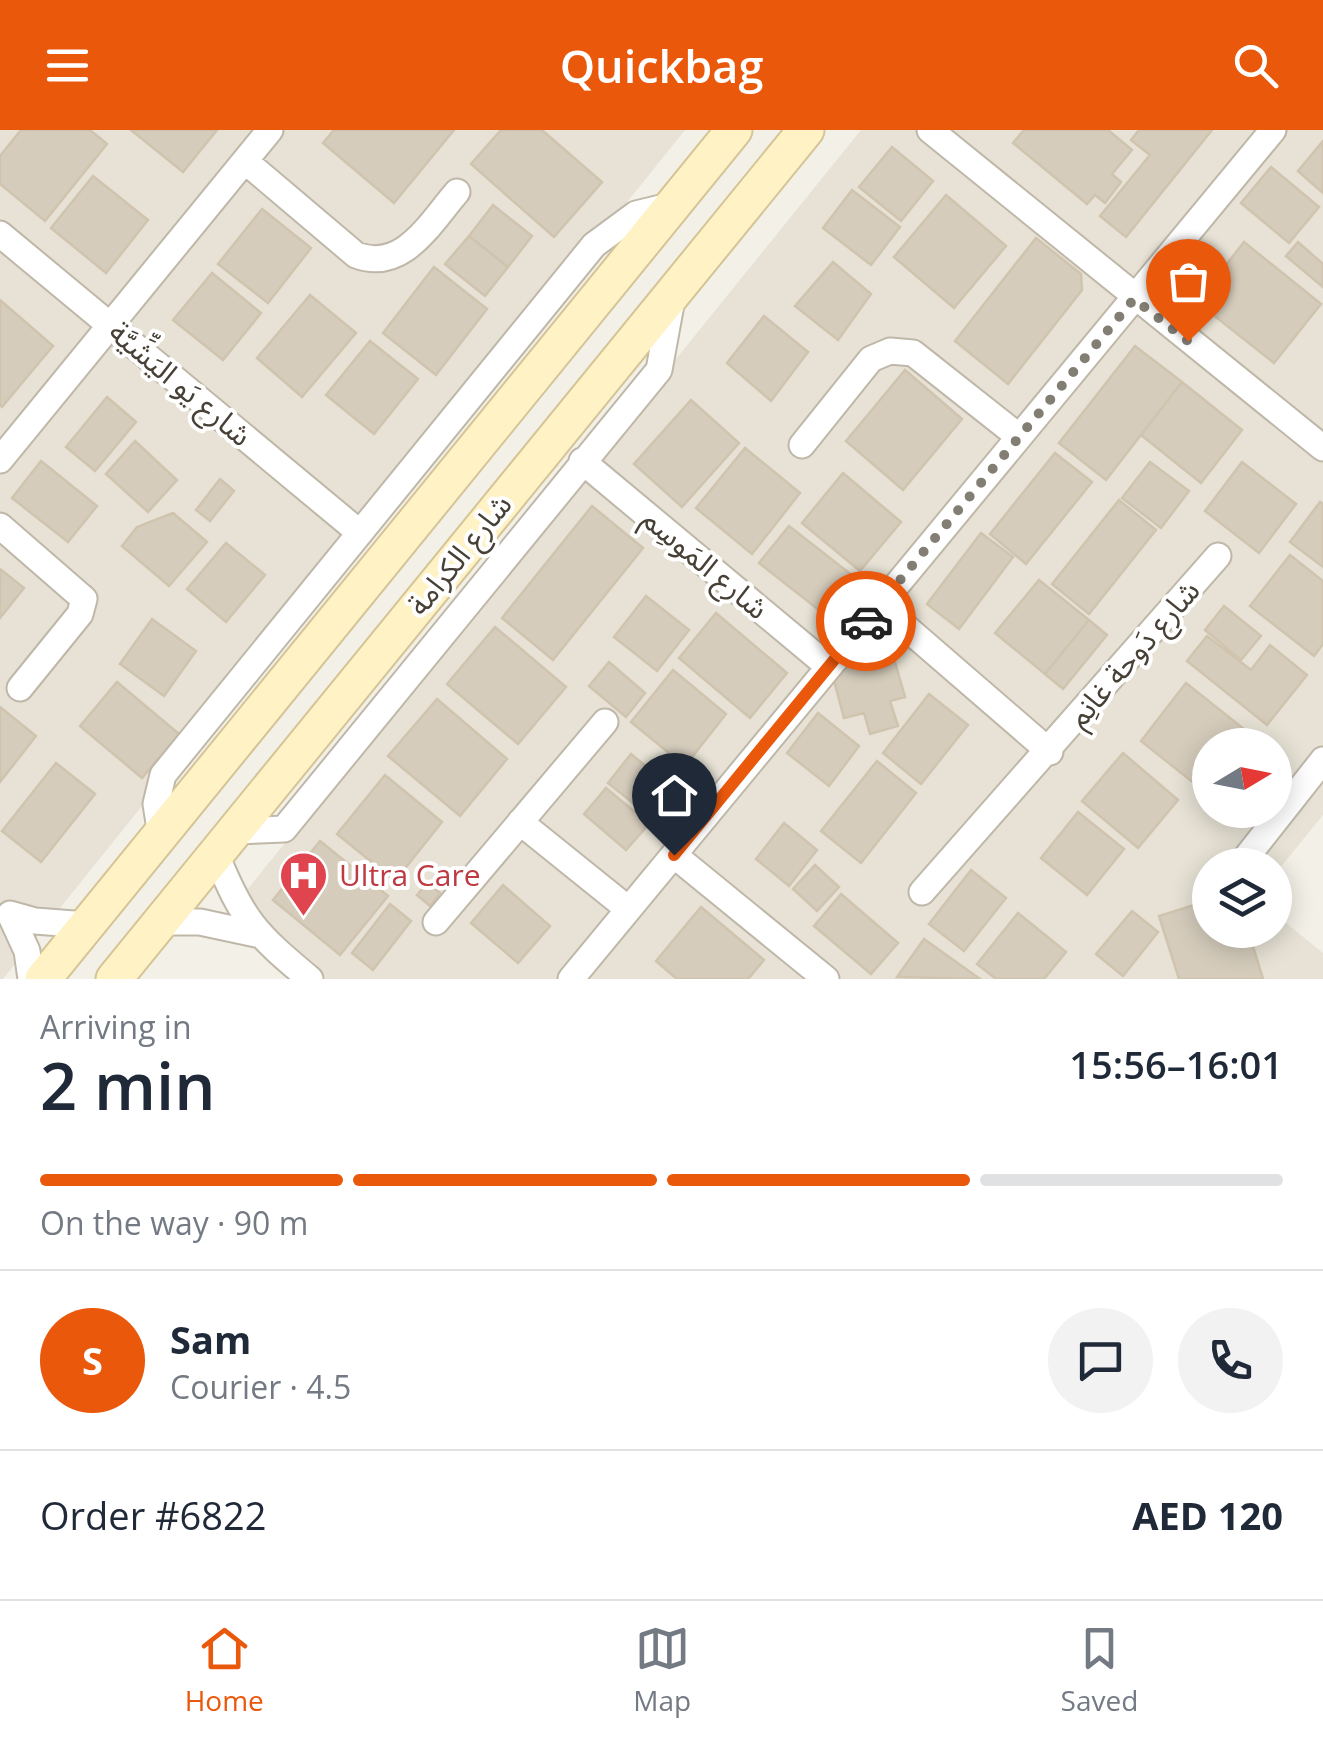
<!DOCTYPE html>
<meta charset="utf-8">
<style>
:root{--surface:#fff;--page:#f2f2f3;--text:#1f2937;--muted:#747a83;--line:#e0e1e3;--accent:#ea580c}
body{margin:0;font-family:"Open Sans","Noto Sans Arabic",sans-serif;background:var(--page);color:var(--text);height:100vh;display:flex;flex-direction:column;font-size:38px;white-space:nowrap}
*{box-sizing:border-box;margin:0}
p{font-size:32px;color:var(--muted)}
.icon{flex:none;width:55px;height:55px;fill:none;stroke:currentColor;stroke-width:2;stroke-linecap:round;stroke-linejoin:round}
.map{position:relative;height:849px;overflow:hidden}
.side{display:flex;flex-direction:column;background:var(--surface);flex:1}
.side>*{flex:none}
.needle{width:65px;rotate:80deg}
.fabs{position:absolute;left:1192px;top:598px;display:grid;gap:20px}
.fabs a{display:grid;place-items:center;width:100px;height:100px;border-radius:50%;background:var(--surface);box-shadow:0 5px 25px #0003;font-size:50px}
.pin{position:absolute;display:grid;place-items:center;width:85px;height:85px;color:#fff;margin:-102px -42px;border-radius:50% 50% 50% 0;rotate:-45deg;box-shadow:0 0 10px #0007}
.pin .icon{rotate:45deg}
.courier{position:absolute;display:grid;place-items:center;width:100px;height:100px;margin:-50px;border:8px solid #ea580c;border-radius:50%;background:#fff;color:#222;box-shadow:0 2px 12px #0007}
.head em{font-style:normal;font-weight:600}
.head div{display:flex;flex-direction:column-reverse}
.head{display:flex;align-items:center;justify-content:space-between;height:170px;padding:0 40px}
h1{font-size:65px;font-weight:600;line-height:75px}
.bar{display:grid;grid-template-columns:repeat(4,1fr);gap:15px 10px;align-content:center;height:120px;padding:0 40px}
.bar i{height:12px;border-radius:8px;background:var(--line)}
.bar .active{background:var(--accent)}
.bar p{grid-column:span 4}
.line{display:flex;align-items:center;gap:25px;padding:0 40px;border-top:2px solid var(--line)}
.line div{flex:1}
.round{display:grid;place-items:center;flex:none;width:105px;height:105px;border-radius:52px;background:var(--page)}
header{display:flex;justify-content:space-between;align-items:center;height:130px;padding:0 40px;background:var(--accent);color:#fff;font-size:45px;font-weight:600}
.tab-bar{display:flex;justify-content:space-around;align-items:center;height:140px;border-top:2px solid var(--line);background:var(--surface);font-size:28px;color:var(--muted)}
.tab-bar a{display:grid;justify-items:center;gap:5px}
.tab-bar .active{color:var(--accent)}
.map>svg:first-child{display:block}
</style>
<header><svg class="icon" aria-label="menu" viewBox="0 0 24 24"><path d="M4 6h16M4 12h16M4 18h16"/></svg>Quickbag<svg class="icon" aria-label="search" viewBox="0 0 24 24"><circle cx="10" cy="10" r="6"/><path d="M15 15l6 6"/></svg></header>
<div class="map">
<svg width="1323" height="849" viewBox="0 0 1323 849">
<rect width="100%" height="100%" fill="#f3f0e7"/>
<!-- residential -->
<path fill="#e7e2d5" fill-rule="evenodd" d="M0,0h685l-682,849h-3z
M861,0h462v685l-48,59v-9h-65v65h65v-16l48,39v26h-997l-72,-58 -16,-20zM1210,615h65v65h-65z"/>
<!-- building -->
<path fill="#d5ccbc" stroke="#d0c4af" stroke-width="2.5" d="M21,0h69l17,14 -62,77 -45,-37v-28z
M131,0h86l-34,42z
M334,0h120l-60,73 -71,-60z
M501,0h41l60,52 -48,55 -83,-73z
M1024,0h84l24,20 -20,24 9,8 -16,21 -10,-8 -8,9 -74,-61z
M1139,0h73l-86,107 -26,-21 50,-61 -19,-15z
M1323,11v52l-25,-22z
M892,17l41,34 -32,40 -42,-34z
M1271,37l48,40 -30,36 -48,-40z
M93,46l55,44 -42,53 -55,-45z
M852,60l48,37 -29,38 -48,-37z
M946,65l60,51 -52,62 -60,-51z
M493,75l39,31 -24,31 -39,-31z
M262,79l49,39 -43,55 -50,-39z
M469,106l39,31 -23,29 -40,-32z
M1036,108l45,36 1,16 -74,94 -53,-43z
M1244,112l77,62 -47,59 -77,-61z
M1298,112l25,22v23l-37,-31z
M833,132l38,32 -33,46 -43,-34z
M434,137l53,42 -51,66 -53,-42z
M212,143l49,40 -38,47 -50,-40z
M310,165l46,38 -54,64 -45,-39z
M0,170l53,46 -51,61 -2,-2z
M764,186l44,36 -37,49 -44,-38z
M370,211l48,38 -44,55 -48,-39z
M1135,216l47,36 -76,98 -47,-37z
M905,240l57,49 -59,71 -57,-49z
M1182,252l60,48 -41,53 -60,-48z
M107,267l29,25 -41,49 -29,-24z
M691,270l48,43 -57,64 -48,-43z
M135,311l42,39 -29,32 -42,-38z
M745,318l55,45 -48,61 -56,-46z
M1055,323l37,29 -66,82 -36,-30z
M41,331l56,45 -29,36 -56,-44z
M1150,332l39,29 -28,37 -39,-30z
M1242,332l54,42 -37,49 -54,-42z
M843,343l58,49 -41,49 -58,-48z
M220,349l14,12 -24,30 -14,-11z
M1119,370l37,30 -67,84 -37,-30z
M1320,372l3,2v63l-33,-25z
M592,376l51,42 -90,112 -51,-42z
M173,383l34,29 -38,44 -47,-40 15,-19z
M789,396l64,50 -29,38 -65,-51z
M981,403l32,24 -54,72 -32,-25z
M226,413l39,32 -39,47 -39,-33z
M1290,425l33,26v63l-9,12 -64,-50z
M0,439l24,19 -24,30z
M1039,450l50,40 -44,54 -50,-41z
M646,466l43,34 -32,41 -43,-34z
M1224,476l37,30 -20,24 -36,-30z
M716,483l71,60 -37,45 -71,-60z
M152,489l44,32 -32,45 -44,-32z
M1089,490l18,15 -44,54 -18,-15z
M495,497l71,60 -48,57 -71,-60z
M1207,506l44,34 19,-25 37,30 -40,50 -80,-64z
M893,525l12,42 -15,4 8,25 -28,8 -6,-21 -20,5 -11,-41 8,-2 -1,-5z
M609,532l36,31 -19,24 -37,-31z
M673,540l53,44 -41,52 -54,-44z
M117,552l62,52 -37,44 -62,-52z
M1186,553l78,62h-54v51l-69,-55z
M929,564l39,31 -47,59 -38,-31z
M437,569l70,60 -47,57 -72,-60z
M0,577l36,29 -36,46z
M818,583l41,33 -30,40 -42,-33z
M1123,623l55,47 -40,48 -56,-47z
M631,624l44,36 -23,28 -44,-35z
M877,631l39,32 -55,70 -40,-32z
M56,633l39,31 -54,68 -39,-31z
M385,645l57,47 -47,59 -58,-47z
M606,658l43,36 -23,26 -42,-36z
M1078,682l46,37 -37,46 -46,-37z
M784,693l33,27 -28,36 -33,-27z
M320,711l68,55 -48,59 -67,-55z
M815,735l24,22 -22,24 -24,-22z
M971,740l35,28 -42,53 -35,-27z
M428,752l12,11 -10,13 -13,-11z
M503,755l47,41 -32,37 -47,-40z
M841,764l57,49 -27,31 -57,-48z
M1210,770v30h38l15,49h-84l-20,-63z
M390,774l21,17 -38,49 -21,-17z
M701,777l63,53 -16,19h-71l-21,-18z
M1132,781l26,21 -35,44 -27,-22z
M1018,783l48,39 -22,27h-48l-19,-15z
M924,809l56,40 -83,-2z"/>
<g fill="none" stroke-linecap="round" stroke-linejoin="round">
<defs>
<path id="minor" d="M930,0l393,318
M245,31l111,94c47,18 74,-32 101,-63
M0,104l360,299
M802,315l69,-86 19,-8 23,2 105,83
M0,330l270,-330
M582,331l246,205
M0,396l84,73 -4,15 -60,74
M880,475l170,147
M520,692l108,87
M234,701l50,-2 375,-459 13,-71
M161,705l-5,-31 7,-29 431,-530 42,-31 37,-9
M216,724c26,66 40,80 94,125
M674,725l152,124
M1245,729l78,-99
M922,762l296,-336
M160,792h40l56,12
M436,792l169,-200
M31,849l-4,-28 -17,-37 25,7 52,4
M571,849l702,-849"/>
<path id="secondary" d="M43,849l691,-849
M114,849l692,-849"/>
</defs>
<!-- minor casing -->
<use href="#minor" stroke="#bfb8a9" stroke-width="29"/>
<!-- secondary casing -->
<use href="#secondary" stroke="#d4c496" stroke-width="39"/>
<!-- minor -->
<use href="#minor" stroke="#fff" stroke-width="25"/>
<!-- secondary -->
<use href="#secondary" stroke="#fff2c5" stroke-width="35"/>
</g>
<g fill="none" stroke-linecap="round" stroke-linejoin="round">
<!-- done -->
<path stroke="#837e74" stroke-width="10" stroke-dasharray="0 18" d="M866,491l268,-322 54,42"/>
<!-- route -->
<path stroke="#ea580c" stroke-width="12" d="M674,725l192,-234"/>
</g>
<!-- icons -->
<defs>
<symbol id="hospital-pin" viewBox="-11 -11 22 30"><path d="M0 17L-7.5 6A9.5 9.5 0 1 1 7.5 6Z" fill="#e0444e" stroke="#fff"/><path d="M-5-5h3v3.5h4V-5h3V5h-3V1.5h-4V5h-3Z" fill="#fff"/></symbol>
</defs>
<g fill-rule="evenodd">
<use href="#hospital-pin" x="276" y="718" width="55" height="75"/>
</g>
<g text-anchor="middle" stroke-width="8" stroke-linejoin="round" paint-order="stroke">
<!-- street labels -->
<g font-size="30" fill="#474036" stroke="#fff">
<text transform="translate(180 254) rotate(40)" y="10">شارع يَو اليَشِّيَّة</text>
<text transform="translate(460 425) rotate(-51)" y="10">شارع الكرامة</text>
<text transform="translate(705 434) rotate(40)" y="10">شارع المَوسِم</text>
<text transform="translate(1134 524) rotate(-49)" y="10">شارع دَوحة غانِم</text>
</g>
<!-- health labels -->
<g font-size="30" fill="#be3a42" stroke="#fff" text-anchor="start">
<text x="339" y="756">Ultra Care</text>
</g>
</g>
</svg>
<div class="fabs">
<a><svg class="needle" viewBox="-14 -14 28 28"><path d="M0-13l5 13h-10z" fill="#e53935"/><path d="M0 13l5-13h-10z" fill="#747a83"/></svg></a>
<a><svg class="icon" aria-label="layers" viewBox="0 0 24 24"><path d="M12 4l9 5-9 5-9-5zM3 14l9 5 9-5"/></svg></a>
</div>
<div class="pin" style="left:1188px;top:211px;background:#ea580c"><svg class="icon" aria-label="bag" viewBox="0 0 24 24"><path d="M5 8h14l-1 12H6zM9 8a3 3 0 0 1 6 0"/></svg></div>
<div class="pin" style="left:674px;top:725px;background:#1f2937"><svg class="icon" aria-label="home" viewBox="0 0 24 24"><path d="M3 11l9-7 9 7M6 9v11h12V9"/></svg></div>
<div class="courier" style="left:866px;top:491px"><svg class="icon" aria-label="car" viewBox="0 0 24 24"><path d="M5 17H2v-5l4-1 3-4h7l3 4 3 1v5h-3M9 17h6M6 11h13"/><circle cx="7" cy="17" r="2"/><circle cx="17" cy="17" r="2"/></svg></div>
</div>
<section class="side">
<div class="head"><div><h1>2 min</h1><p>Arriving in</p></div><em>15:56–16:01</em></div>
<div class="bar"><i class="active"></i><i class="active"></i><i class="active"></i><i></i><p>On the way · 90 m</p></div>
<div class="line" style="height:180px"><b class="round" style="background:var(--accent);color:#fff">S</b><div><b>Sam</b><p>Courier · 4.5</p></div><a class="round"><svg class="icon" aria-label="chat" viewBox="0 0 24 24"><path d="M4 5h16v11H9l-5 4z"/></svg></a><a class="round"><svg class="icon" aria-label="phone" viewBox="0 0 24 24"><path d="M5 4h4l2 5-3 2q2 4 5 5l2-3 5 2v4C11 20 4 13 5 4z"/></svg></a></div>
<div class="line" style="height:130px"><div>Order #6822</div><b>AED 120</b></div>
</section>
<nav class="tab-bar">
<a class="active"><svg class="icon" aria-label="home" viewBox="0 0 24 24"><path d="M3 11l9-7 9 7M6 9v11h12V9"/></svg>Home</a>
<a><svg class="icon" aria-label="map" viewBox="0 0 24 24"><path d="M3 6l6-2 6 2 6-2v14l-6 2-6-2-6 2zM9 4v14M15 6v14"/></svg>Map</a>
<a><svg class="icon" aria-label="saved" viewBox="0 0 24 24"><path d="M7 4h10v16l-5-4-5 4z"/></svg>Saved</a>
</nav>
